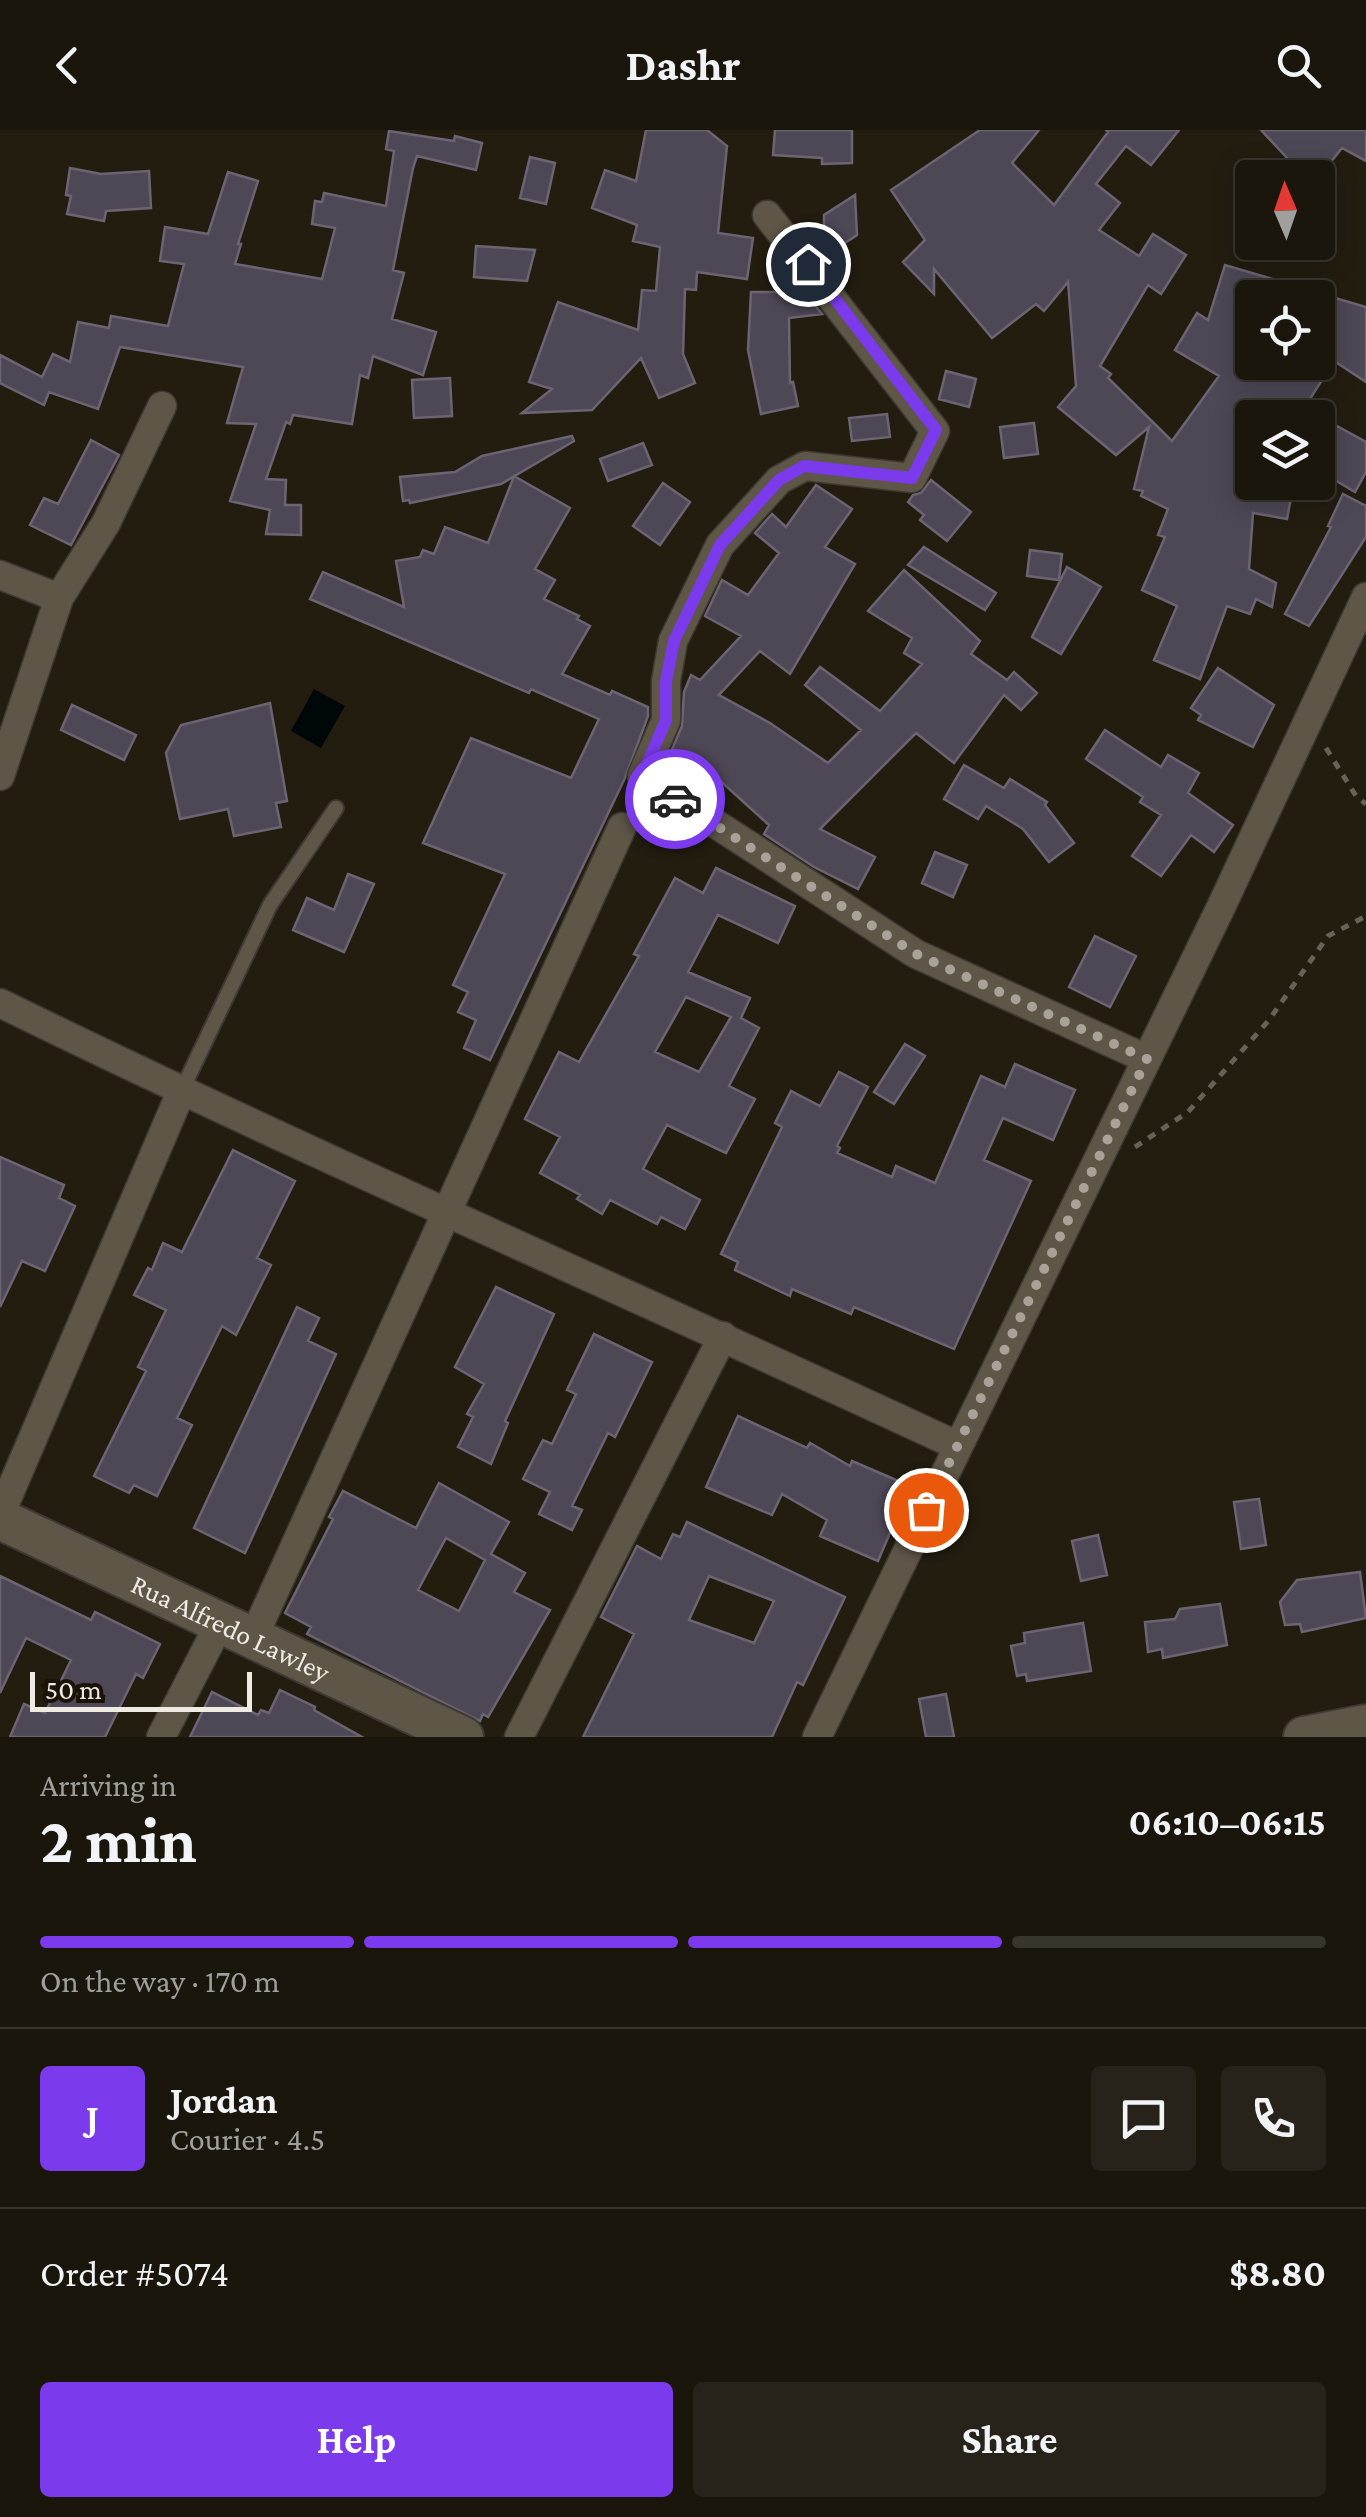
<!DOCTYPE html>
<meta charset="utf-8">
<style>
:root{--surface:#1a160c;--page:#27231a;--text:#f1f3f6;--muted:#9f9f9d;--line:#38352d;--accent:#7c3aed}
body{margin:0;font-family:"Crimson Pro",serif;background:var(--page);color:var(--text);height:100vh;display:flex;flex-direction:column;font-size:38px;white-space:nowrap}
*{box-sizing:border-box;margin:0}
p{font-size:32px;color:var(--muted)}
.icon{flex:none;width:55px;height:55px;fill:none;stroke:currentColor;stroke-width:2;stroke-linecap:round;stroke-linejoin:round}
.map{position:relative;height:1607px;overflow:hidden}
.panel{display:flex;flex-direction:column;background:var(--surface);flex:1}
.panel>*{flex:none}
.needle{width:65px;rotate:358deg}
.fabs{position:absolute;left:1235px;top:30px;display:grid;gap:20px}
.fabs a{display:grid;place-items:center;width:100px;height:100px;border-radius:10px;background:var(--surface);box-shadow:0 5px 25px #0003,0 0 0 2px var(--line);font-size:50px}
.scale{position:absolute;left:30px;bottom:25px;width:222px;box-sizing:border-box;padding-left:10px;border:5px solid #efeae2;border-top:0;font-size:28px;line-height:35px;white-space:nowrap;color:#efeae2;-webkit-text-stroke:8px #1a1307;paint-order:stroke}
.pin{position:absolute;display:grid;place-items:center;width:85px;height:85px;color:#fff;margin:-42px;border:5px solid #fff;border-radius:50%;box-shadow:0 2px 10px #0007}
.courier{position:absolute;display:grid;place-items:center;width:100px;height:100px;margin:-50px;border:8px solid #7c3aed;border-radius:50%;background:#fff;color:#222;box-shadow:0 2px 12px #0007}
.summary em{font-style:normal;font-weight:700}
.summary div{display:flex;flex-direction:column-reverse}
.summary{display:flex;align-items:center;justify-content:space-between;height:170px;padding:0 40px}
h1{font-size:65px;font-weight:700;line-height:75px}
.bar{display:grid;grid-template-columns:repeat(4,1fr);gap:15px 10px;align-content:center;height:120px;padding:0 40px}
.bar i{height:12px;border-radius:8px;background:var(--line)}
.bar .on{background:var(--accent)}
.bar p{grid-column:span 4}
.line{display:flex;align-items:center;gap:25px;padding:0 40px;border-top:2px solid var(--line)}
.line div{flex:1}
.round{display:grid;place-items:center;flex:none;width:105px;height:105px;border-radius:10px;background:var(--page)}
.primary-button{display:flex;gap:20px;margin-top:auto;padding:20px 40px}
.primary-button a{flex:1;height:115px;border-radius:10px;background:var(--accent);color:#fff;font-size:40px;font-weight:700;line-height:115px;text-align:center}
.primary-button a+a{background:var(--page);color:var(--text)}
header{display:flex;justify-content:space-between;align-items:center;height:130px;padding:0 40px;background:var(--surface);font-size:45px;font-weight:700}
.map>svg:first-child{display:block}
</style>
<header><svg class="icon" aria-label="back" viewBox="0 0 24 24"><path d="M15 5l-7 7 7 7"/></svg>Dashr<svg class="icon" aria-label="search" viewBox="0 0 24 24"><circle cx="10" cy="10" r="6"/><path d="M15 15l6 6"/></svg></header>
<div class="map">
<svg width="1366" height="1607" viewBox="0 0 1366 1607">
<rect width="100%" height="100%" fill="#231d10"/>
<!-- water -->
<path fill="#000708" d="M314,559l31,17 -24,42 -30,-17z"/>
<!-- building -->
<path fill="#4e4755" stroke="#6c6473" stroke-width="2.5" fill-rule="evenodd" d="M646,0h61l20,16 -9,87 35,5 -6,41 -50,-7 -1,18 -11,-1 -2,65 12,29 -36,15 -18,-40 -49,52 -70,3 30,-24 -23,-7 29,-80 80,28 4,-40 14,1 4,-44 -27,-6 4,-16 -45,-17 13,-38 31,11z
M775,0h77v33l-30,1v-6l-49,-3z
M980,0h59l-27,33 42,42 54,-73 -2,-2h73l-28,35 -25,-19 -30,38 24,19 -21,27 40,26 14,-22 33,21 -25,39 -13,-9 -48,81 11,8 -3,4 64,63 47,-65 -44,-26 22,-37 11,7 17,-55 88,26 -1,7h-60v17l-9,28 9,5v14h24l7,5 3,-5h32v-69l48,14v75l-32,-21 -36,57h-46v64h42l-7,37 -34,-6 -4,56 27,14 -4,24 -16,-8 -6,15 -23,-8 -27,73 -46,-19 23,-54 -35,-16 23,-53 -7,-2 10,-26 -27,-13 2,-5 -9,-2 15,-62 -33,28 -58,-48 18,-21 -8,-104 -24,29 -8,-7 -44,34 -58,-69v25l-31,-32 22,-22 -34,-50z
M1261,0h105v31l-24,-13 -24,30h-45l15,-19z
M389,1l65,10 1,-5 27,7 -6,27 -59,-14 -4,12 -20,102 11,3 -12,46 44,13 -13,43 -50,-19 -5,22 -8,-3 -8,49 -59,-9 -3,9 -4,-2 -20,57 20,1 -1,25h16v30l-35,-1 4,-24 -40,-9 26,-77 -29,-1 16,-56 -123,-20 -22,62 -49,-17 -5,13 -44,-22v-28l42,22 11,-23 17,8 8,-40 31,6 2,-12 57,10 16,-62 -24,-3 5,-34 43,7 20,-62 30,9 -20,63h3l-6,20 87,15 13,-51 -23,-4 3,-23 7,1 2,-9 62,13 8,-55 -8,-2z
M530,27l25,6 -9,41 -26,-6z
M70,38l31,6 48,-3 2,37 -45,3 -2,10 -37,-7 4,-18 -5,-1z
M855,65l2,40 -23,15 -10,-15v-20z
M476,116l59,4 -8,31 -53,-4z
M751,162h53l18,22 -33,4 1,65 3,-1 5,24 -37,8 -13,-64z
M946,241l30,8 -7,28 -30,-8z
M450,248l2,38 -38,2 -2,-38z
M887,284l3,23 -38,4 -3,-23z
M1034,293l4,31 -34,4 -4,-31z
M1337,296l29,16v30l-11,20 -37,-22v-10z
M572,306l2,5 -73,43 -91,19 -1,-3 -6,1 -3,-24 55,-5 27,-16z
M91,310l28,15 -48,90 -41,-20 14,-27 14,6z
M643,313l9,22 -44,16 -8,-22z
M514,346l56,32 -35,61 20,11 -11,19 35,17 -2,3 13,7 -28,48 48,21 2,-4 36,16v9l-23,62 -135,282 -26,-12 12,-28 -18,-8 10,-20 -15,-7 52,-111 -82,-31 48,-105 100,40 28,-59 -68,-30 -2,4 -219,-94 13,-27 81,35 -8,-46 24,-4 3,-7 11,4 11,-27 43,16z
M931,350l40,32 -24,29 -27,-21 4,-5 -16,-13 5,-7 8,-2z
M663,353l27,19 -30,43 -27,-19z
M816,355l36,24 -27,38 30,17 -65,110 -30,-23 -41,44 51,28 58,40 33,-33 -56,-45 15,-18 60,44 42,-47 -18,-11 8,-15 -44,-27 36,-41 76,71 -9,13 36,26 7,-8 23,21 -16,17 -17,-15 -50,68 -38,-30 -96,96 55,28 -17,32 -44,-22 -50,-33 5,-9 -65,-59 -12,15 -25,-20 15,-35 2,-34 7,-17 9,5 41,-44 -36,-20 17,-36 26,15 31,-42 -24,-20 17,-19 14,13z
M1343,364l23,12v31l-57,89 -24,-12 46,-87 -3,-1z
M924,417l72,46 -11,17 -77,-45z
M1030,420l32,4 -3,26 -32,-4z
M1067,437l34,20 -40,67 -29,-17z
M1218,538l56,37 -21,42 -55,-27 3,-5 -10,-7z
M270,573l17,98 -11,2 5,24 -47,9 -6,-27 -48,10 -14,-66 15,-28z
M72,575l64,30 -12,25 -63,-30z
M1105,600l56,37 7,-12 31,18 -11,20 45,32 -19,27 -23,-17 -30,41 -29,-20 29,-41 -21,-13 3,-5 -57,-38z
M964,635l40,23 6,-9 37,23 -2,3 29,38 -25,19 -26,-33 -37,-23 -8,13 -34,-20z
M935,722l32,13 -14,32 -31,-14z
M716,738l79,38 -17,37 -60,-28 -30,57 62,26 -9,20 18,10 -30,58 26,13 -29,54 -59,-28 -24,44 57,31 -15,29 -24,-12 -4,7 -47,-24 -8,14 -25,-15 3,-4 -40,-22 20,-36 -35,-18 34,-67 20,10 60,-106 -5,-2 41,-76 28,15zM686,867l45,20 -32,55 -44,-20z
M348,744l26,10 -30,68 -51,-22 14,-32 27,12z
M1095,806l41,20 -26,51 -41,-20z
M905,914l20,12 -31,48 -20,-12z
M1015,934l60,26 -22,50 -50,-22 -19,42 47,21 -77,168 -100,-42 -3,7 -59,-25 -2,7 -55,-26 3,-8 -17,-8 61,-127 -7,-4 16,-32 29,15 19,-34 29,15 -31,59 3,2 -3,5 55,24 4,-11 39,17 46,-107 24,11z
M233,1020l62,31 -38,77 14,7 -35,70 -14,-9 -45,92 15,7 -35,71 -23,-11 -5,8 -35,-17 52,-105 -8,-4 28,-57 -32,-15 14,-27 4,2 11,-27 19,9z
M0,1027l64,28 -5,13 16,8 -30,65 -23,-10 -22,46z
M496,1157l58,27 -49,107 3,2 -17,41 -33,-17 15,-30 -6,-3 17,-30 -29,-17z
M297,1177l22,11 -11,23 28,13 -91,199 -51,-25z
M594,1204l58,28 -37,75 -7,-4 -36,73 10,4 -10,20 -33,-16 11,-22 -27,-13 20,-39 9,4 24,-50 -9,-4z
M738,1286l69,32 3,-5 40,23 2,-5 58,25 -32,75 -58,-25 7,-16 -45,-26 -10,21 -66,-28z
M439,1353l70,39 -18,32 34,19 -11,19 36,18 -62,107 -5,-3 -3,7 -173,-87 4,-7 -26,-14 48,-94 -4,-2 14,-26 73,37zM446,1408l39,22 -26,51 -41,-21z
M1259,1369l7,46 -25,4 -7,-47z
M687,1392l158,75 -42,88 -6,-3 -25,55h-189l51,-103 -33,-17 36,-71 24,13 12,-25 7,3zM709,1446l65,25 -20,42 -65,-23z
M1098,1405l9,40 -26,6 -9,-40z
M1360,1442l6,46 -64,14 -2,-8 -15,1 -5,-23 17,-22z
M0,1446l91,44 4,-8 65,32 -17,34 -7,-4 -31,63h-95l14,-33 21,9 26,-53 -45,-22 -26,55z
M1220,1474l7,41 -64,13 -1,-9 -14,3 -3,-30 30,-3 5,-10z
M1083,1493l8,48 -64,10 -1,-7 -9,2 -6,-30 14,-3 -1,-10z
M280,1560l35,17 -1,3 48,27h-172l22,-45 46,23 3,-5 8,3z
M946,1564l8,43h-28l-7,-38z"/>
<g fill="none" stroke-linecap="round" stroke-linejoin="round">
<defs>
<path id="service" d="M181,962l89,-187 66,-97"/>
<path id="minor" d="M767,85l168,216 -23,47 -107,-12 -26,14 -59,65 -47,96 -7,40v39l-24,56 274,178 231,105
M0,445l59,23
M0,646l59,-178 47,-75 56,-117
M0,873c316,155 639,294 958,443
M0,1385l181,-423
M254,1506l368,-809
M161,1607l60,-116
M519,1607l204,-401
M817,1607l404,-830 145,-310"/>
<g id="secondary">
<path id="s1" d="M0,1389l463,218"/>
<path d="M1304,1607l62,-12"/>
</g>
</defs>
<!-- service casing -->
<use href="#service" stroke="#3e3932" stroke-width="18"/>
<!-- minor casing -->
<use href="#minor" stroke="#3e3932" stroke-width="31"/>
<!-- secondary casing -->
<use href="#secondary" stroke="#3e3932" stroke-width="44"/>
<!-- path -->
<path stroke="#676256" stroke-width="5" stroke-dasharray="8 8" stroke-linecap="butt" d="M1326,618l30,48 10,8
M1135,1017l53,-35 81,-92 59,-84 38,-20"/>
<!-- service -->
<use href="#service" stroke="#5e5748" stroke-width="14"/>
<!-- minor -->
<use href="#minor" stroke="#5e5748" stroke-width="28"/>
<!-- secondary -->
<use href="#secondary" stroke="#5e5748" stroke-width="40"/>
</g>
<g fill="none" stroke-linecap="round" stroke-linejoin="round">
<!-- done -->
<path stroke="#a8a298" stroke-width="10" stroke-dasharray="0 18" d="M675,669l241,155 231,105 -221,451"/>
<!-- route -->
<path stroke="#7c3aed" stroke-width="12" d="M675,669l-33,-23 24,-56v-39l8,-40 46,-96 59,-65 25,-14 108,12 24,-48 -128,-166"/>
</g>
<g text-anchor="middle" stroke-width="8" stroke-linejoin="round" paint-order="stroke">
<!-- street labels -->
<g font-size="28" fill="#efeae2" stroke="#1a1307">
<text dy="10" stroke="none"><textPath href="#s1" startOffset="255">Rua Alfredo Lawley</textPath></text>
</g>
</g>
</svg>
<div class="fabs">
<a><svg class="needle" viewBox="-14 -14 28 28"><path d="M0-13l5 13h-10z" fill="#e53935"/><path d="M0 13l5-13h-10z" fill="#9f9f9d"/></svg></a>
<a><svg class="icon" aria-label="locate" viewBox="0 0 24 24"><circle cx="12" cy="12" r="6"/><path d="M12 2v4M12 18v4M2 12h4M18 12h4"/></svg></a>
<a><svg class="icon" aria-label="layers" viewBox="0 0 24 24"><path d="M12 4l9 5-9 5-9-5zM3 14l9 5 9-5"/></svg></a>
</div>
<div class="scale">50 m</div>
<div class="pin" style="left:926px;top:1380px;background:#ea580c"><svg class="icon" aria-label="bag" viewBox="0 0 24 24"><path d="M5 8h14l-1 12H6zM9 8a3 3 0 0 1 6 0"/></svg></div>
<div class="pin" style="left:808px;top:134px;background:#1f2937"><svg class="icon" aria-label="home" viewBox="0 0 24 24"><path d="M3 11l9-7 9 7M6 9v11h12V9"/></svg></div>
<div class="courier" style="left:675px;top:669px"><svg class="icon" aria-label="car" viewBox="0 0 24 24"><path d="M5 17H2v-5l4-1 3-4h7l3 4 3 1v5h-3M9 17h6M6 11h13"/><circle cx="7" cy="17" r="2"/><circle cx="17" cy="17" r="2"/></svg></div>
</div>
<section class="panel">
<div class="summary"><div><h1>2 min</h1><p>Arriving in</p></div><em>06:10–06:15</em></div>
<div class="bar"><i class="on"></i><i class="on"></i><i class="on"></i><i></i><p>On the way · 170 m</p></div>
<div class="line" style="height:180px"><b class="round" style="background:var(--accent);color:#fff">J</b><div><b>Jordan</b><p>Courier · 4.5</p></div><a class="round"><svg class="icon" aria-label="chat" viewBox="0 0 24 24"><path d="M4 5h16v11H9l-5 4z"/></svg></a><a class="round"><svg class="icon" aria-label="phone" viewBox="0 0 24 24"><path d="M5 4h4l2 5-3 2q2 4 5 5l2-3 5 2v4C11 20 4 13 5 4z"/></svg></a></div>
<div class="line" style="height:130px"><div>Order #5074</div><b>$8.80</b></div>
<div class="primary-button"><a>Help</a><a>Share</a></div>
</section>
